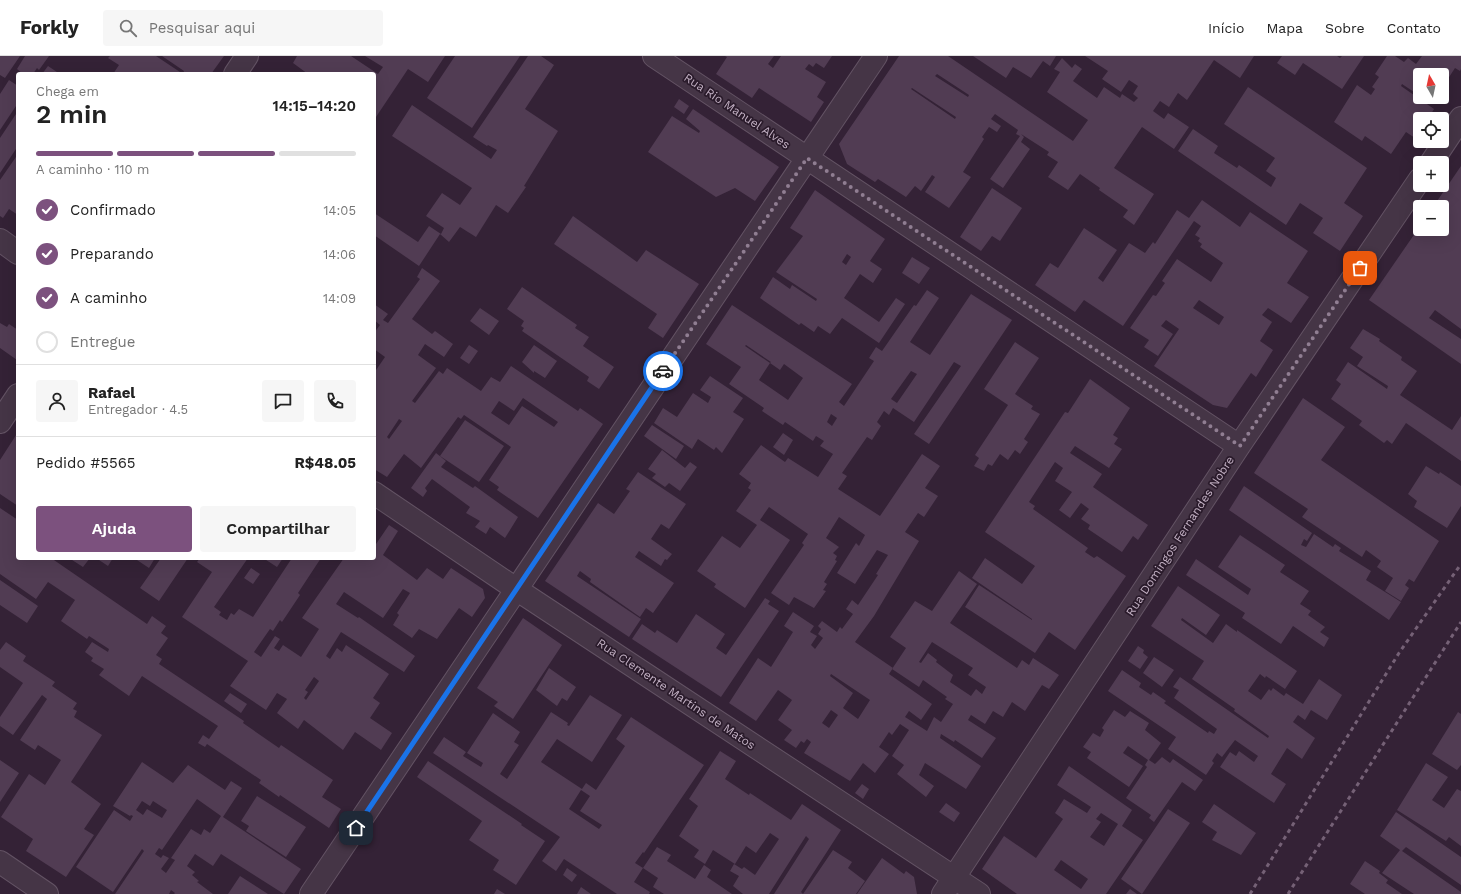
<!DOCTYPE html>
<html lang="pt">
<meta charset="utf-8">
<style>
:root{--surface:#fff;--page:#f6f6f6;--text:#222;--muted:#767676;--line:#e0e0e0;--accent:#7c517e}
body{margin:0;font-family:"Work Sans",sans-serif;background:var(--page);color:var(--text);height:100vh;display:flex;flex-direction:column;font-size:15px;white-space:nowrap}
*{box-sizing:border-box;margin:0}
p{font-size:13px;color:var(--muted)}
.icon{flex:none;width:22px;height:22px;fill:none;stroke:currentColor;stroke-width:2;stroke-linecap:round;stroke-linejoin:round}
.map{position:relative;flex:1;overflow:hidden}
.panel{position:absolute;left:16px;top:16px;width:360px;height:488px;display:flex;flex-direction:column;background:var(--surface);border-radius:4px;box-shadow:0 4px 16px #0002}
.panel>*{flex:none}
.needle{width:26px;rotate:351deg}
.tools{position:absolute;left:1413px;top:12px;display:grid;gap:8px}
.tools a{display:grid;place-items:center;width:36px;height:36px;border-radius:4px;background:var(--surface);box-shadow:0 4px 16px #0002;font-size:20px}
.pin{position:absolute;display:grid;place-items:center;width:34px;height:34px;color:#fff;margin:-17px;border-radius:8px;box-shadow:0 2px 6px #0006}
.courier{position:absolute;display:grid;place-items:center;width:40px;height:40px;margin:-20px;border:3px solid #1a73e8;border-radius:50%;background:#fff;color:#222;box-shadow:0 1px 5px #0007}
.summary em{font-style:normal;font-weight:600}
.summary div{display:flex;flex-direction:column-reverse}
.summary{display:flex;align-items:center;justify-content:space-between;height:68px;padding:0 20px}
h1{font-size:26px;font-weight:600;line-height:30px}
.bar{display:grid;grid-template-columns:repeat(4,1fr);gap:6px 4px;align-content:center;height:48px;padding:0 20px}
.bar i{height:5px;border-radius:3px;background:var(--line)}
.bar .on{background:var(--accent)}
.bar p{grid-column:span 4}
.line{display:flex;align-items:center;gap:10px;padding:0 20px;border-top:1px solid var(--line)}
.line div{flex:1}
.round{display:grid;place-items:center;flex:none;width:42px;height:42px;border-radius:4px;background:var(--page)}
ol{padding:0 20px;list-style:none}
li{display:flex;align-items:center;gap:12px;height:44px}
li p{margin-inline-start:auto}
li .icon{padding:4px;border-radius:50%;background:var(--accent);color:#fff;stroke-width:4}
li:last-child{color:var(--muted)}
li i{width:22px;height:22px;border:2px solid var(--line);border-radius:50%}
.primary-button{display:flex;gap:8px;margin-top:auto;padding:8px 20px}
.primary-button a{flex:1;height:46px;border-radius:4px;background:var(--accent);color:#fff;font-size:16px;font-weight:600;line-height:46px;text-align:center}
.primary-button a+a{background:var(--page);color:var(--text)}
header{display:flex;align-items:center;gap:24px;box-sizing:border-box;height:56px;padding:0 20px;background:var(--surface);border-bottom:1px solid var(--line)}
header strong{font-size:19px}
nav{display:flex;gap:22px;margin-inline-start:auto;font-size:14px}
.search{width:280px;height:36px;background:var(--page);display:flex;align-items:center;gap:10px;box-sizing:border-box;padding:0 14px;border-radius:4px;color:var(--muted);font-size:15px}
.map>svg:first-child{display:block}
</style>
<header>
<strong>Forkly</strong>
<div class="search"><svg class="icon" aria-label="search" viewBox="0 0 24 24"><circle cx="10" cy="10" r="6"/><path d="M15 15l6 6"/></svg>Pesquisar aqui</div>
<nav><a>Início</a><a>Mapa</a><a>Sobre</a><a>Contato</a></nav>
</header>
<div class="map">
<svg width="1461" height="838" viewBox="0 0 1461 838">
<rect width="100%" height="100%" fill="#342236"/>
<!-- building -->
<path fill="#513c53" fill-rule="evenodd" d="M0,0h20l-15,22 -5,-3z
M25,0h24l-10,14 -2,-2 -4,6h-10l-6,-5z
M110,0h46l27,18 1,-3 -22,-15h62l-13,18h-98l6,-9 -11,-7z
M297,0h54l27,18 5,-7 -18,-11h80l-17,26 -20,-13 -34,51v-46h-66l-15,-11z
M455,0h65l-48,72 -45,-30z
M528,0h13l13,9 -29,44 33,22 -34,55 2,1 -18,26 -12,-8 -20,32 -16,-10 -11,15 -9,-8 -21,32 -45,-31v-22l44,29 11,-16 12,8 3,-6 -18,-12 16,-23 18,12 12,-17 -80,-52 20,-31 79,54 6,-9 -9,-5 -1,1 -14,-9z
M725,0h49l-6,8 5,4 8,-12h51l-8,12 -8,-5 -3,4 -4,-3 -4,5 21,13 -9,15 7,5 -13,20 -52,-34 -7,10 -36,-24 11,-17z
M899,0h49l125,85 15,-21 -41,-28 13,-20 -6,-3 8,-11 10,10 3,-4 7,5 -9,12 24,17 7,-11 16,11 2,-4 12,8 4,-4 -5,-4 5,-8 -9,-6 -8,12 -19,-13 6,-8 -23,-15h169l-14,22 -26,-18 -27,40 -9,-7 -9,14 -9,-6 -7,10 11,8 4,-6 21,14 -15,22 -32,-22 -28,41 40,26 -20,31 -11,-8 5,-7 -29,-20 1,-2 -20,-14 -12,16 -20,-13 10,-15 -11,-7 2,-3 -28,-18 3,3 -3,5 9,7 -27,39 -13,-9 30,-43 -4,-2 2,-4 -23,-16 -4,5 10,7 -4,6 -8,-5 -7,10 2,2 -21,33 8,5 -22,31 -24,-16 10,-15 -3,-2 -11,16 -6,-5 -9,11 -28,-18 -3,3 -28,-18 -8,-20zM937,18l32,21 -1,2 -33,-21zM912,32l44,29 -1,2 -44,-30z
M973,0h83l-6,10 -7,-5 -12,17 -18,-11 -7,11z
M1282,0h55l3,2 2,-2h22l-22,33 -39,-26 -8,12 -18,-12z
M1387,0h8l9,6 4,-4 8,6 6,-8h39v13l-1,2 -5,-3 -13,20v-13h-22v21l-18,-12 -1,2 33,23 -6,10h-8v11l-5,8 -9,-6 -15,22 -26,-18 -3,5 -28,-19 23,-37 14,10 4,-6 -3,-2 7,-10 -4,-3z
M48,10l12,8h-18z
M9,24l9,6 -1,15 1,2 -18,27v-36z
M1248,31l119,81 -23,35 19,13 -23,35 -27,-18 10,-15 -23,-15 -14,22 -108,-74 15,-22 25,17 -4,7 23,15 2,-3 32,22 5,-9 -10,-7 9,-13 -51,-34z
M1421,41h15l-5,7z
M679,43l10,7 -5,8 -10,-7z
M693,53l86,58 -24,34 -20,-13 -19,9 -68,-45 24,-36 27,17 1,-2 -14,-12z
M18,55v35l-18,27v-35z
M18,98v61l-9,-6 -6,9 -3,-2v-36z
M1461,110v163l-26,-19 -6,8 32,21v25l-92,-64 51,-74v3h22v-22h-9z
M992,132l30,20 -22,33 -8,-5 -11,15 -21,-14z
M815,134l70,49 -15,22 12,8 -9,14 -13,-9 -16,24 35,24 17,-24 9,6 -26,39 -37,-25 -12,16 -12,-8 -4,6 -13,-9 -2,2 -39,-27 13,-21 17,12 2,-4 24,16 1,-2 -41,-27 27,-36 -13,-8zM847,198l4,3 -5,8 -4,-3z
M1202,144l38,27 10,-15 58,39 -21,32 22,14 -18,26 -23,-15 -6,7 10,7 -12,19 13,9 -17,27 -5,-4 -24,35 -14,-3 -59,-39 25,-37 -13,-9 -5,6 12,8 -15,22 -14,-9 5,-7 -19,-12 23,-33 3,1 9,-13 -3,-2 15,-22 34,23 12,-19 -23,-16 2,-3 -4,-3 2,-3 -5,-3 6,-9 -7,-5 -71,105 -39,-26 -9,12 -40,-27 15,-22 8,5 26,-40 33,22 -19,28 5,4 26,-39 16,10 8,-11 2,2 22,-34 12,8zM1199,244l25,17 -5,8 -26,-17z
M573,160l64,46 9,-12 53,34 -36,54 -15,-10 9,-14 -103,-70z
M912,201l18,11 -11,16 -17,-11z
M422,212l18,13 -28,38 20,15 3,-3 18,13 -9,13 -19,-13 -7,11 18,13 -24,33 3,2 24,-32 4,3 4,-6 34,23 10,-14 9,5 11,-16 67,45 2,-3 23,16 -65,94 -41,-28 2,-3 -10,-7 22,-33 -47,-32 -3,4 -3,-2 -37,51 -17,-14 -17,23 -13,-8v-96l11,-16 -11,-8v-16l6,-8 -6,-5v-16l14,10 -5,6 5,3 32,-44 -3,-2zM523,342l35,24 -4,5 -32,-21 -13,19 -18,-12 8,-12 15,10zM399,363l3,2 -13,18 -2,-2z
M522,231l55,38 -2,3 14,9 -6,9 31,21 -15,22 -12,-8 2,-4 -67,-46 2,-3 -3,-2 3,-5 -17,-12z
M927,234l12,8 -29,44 20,13 41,-61 41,26 -83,124 -15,-10 47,-68 -7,-4 -40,60 -21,-14 -4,7 -5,-4 -7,11 4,4 -9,14 -5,-3 -25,36 5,3 -9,13 42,27 42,-62 18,12 -15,22 13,8 -14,21 -6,-4 -13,19 14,9 -45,75 -19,26 38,26 -4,6 43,30 -11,16 -12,-9 -4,6 22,14 7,-14 7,5 12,-18 -8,-5 2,-2 -24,-17 -4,7 -27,-18 14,-21 -16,-11 25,-36 17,10 27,-40 18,13 -27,39 67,45 5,-8 7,5 4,-7 26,17 -10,14 -7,-4 -17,26 -13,-9 -9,15 -10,-6 -8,13 -14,-9 -3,5 28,18 -14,20 -27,-18 -1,2 -13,-8 -1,4 41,28 -15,23 -41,-26 -6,12 15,11 -8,11 -29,-23 7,-9 -12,-9 17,-26 -9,-6 -8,11 -3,-3 -10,15 10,7 -14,19 -12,-10 -13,18 -46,-28 7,-11 -4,-3 -3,4 -3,-2 -5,7 -12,-8 8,-10 -14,-10 14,-20 -14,-10 -22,31 -27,-18 29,-45 13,9 22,-35 -9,-6 9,-14 21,14 -4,6 7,4 -6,9 4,4 8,-11 -5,-4 3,-5 -3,-3 4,-5 15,11 3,-5 2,2 11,-15 -7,-5 6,-9 6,5 20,-30 -2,-1 12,-19 -11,-5 -22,34 -18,-11 19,-30 3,3 6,-11 -26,-18 -13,21 13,9 -6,6 4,3 -2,4 2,1 -13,21 3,2 -4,6 3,1 -12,17 -20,-11 -5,8 -18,-12 33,-48 -2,-2 6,-9 -39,-27 -9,13 30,20 -45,68 -31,-21 2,-3 -19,-13 25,-35 18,12 17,-23 -21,-14 15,-21 -3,-2 3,-5 -12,-9 22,-29 24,17 3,-4 30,19 15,-23 -13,-8 4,-5 -8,-5 -3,5 -28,-19 -2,3 -21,-14 2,-3 -35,-24 12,-17 -35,-23 26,-39 120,79 -13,18 5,4 30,-45 -5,-3 7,-11 6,4 32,-46 2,1zM746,289l25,17 -1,1 10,7 4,-6 19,14 -15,22 -29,-20 11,-17 -25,-17zM911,315l6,3 -20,29 -6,-4zM831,358l6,4 -5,8 -5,-4zM932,586l41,26 -5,7 18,12 -4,7 -6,-5 -5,7 -21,-14 3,-7 -17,-13 1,-2 -9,-7 -7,10 -2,-1zM831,618l39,26 -12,19 -15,-11 10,-15 -23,-17zM831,654l7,5 -9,13 -7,-5z
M480,252l19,13 -10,14 -19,-14z
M0,267l7,4 2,-3 9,6 -1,30 -17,-12z
M1363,273l17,10 -1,2 23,16 -1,3 16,11 -17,24 52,35 9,-14v45l-55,-38 -14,21 -5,-4 -3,3 -25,-18 3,-4 -31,-22 10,-15 -5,-4 12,-18 39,27 1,-3 -31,-20 6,-9 -13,-9z
M1015,286l24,16 -24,36 18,12 -2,3 9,5 -16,25 4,3 -8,12 -5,-4 -7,10 -8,-6 -8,12 -4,-2 -4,7 -10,-5 5,-8 -4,-3 33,-50 -24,-16z
M469,289l9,6 -9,13 -9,-6z
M534,289l23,16 -12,17 -11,-7v2l-12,-11z
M710,320l33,22 -10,14 11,7 -22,34 -6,-6 -2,3 -16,-11 -6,10 -38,-26 9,-15 14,9 16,-24 15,10 3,-6 -11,-7z
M1090,323l40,29 -17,27 5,3 -4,6 8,5 -13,19 -34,-22 -5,7 32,21 -9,13 55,38 -10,15 -5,-4 -11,16 -34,-23 2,-4 -9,-6 8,-10 -8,-6 -11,15 -11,-8 13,-18 -17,-11 8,-13 -8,-6 -26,40 6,4 -2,3 55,39 -3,4 9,6 3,-2 29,20 -51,74 -26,-18 -14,21 -70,-46 14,-22 53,35v-1l-60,-41 13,-20 37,26 13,-18 -50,-34 80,-120 3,1z
M1303,342l42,29 -24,33 118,81 -25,41 -5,-3 -4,6 4,3 -8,13 -16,-10 8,-13 -16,-11 4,-6 -15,-11 -4,7 -60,-40 6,-8 -54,-36z
M465,364l39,26 -25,36 -39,-26z
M652,369l32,21 -8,13 -32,-23z
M18,376v74l-18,-12v-34z
M783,377l10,7 -9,15 -11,-8z
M662,394l23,18 5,-6 7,5 -17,24 -11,-8 -4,4 -13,-9 4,-4 -8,-5z
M436,397l10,8 -5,6 32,21 2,-2 43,31 -13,21 -15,-11 -4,7 -11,-7 5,-6 -14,-8 4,-6 -38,-28 -7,9 2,3 -4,6 -12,-9z
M1426,410l13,8 1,-2 21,14v20l-14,22 -33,-21 3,-6 -9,-7z
M638,416l48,32 -17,25 -8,-5 -10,15 21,15 -5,6 -2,-1 -4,7 -22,-15 -4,6 39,26 -21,30 -7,-5 -6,9 -50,-35 1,-3 -11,-8 -3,5 64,43 -12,18 -84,-56 53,-78 16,11 16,-23 -4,-2z
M1244,430l68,47 -5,8 -3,-2 -3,6 5,2 8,-13 19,13 2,-3 6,4 -2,3 32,20 -5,9 35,22 -12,18 -160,-110z
M0,452l18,12v38h33l96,66 5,-8 14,10 -5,7 7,5 -12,17 6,4 -3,5 85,57 -1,2 36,25 2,-3 52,35 -11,17 19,12 -12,19 -49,-33 -1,2 -20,-14 2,-3 -54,-36 -2,3 -7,-4 5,-8 6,4 9,-13 -76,-50 -13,20 -30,-21 5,-6 -13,-8 2,-3 -8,-6 7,-10 16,10 1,-3 -20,-13 -2,3 -26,-18 14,-21 -27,-18 -12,17 -36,-25z
M389,469l9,6 -15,24 34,25 10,-12 16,11 8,-11 32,21 2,9 -13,19 -13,-9 -22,31 -18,-10 -7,9 -19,-13 6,-10 -2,-2 13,-20 -7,-4 -20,29 -39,-26 -8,12 22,14 1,-1 56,39 -11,16 -63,-40 -15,24 4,3 7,-11 5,4 4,-7 43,29 -16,24 7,5 -10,15 22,15 -11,17 -26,-18 -12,18 -39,-30 -6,9 -21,-16 10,-14 -10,-6 -11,17 -36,-24 18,-25 -66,-44 30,-45 -15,-10 3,-4h48l-34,49 7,5 -2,3 8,5 4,-7 3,2 5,-6 14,8 39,-59h29l-23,35 2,2 -18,27 -2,-2 -7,11 -3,-2 -16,23 7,5 14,-21 5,3 -6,9 5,3 4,-6 18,12 18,-28 -17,-11 42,-60h30v-11zM314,621l5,4 -13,19 -2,-2 4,-6 -3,-2z
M1240,479l45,30 -5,7 29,19 -9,13 11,7 -3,4 17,12 -5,5 9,6 -5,9 -31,-21 -12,18 -39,-26 3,-5 -59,-38 10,-16 52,36 3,-6 -33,-22z
M69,502h21l-7,9z
M96,502h17l-5,8z
M134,502h21l-6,10z
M161,502h27l-29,43 -19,-13z
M263,502h20l-6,9z
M251,512l9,6 -7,10 -9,-6z
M0,524l38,26 -11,17 -27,-18z
M1178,530l42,29 -14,20 -24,-17 -1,2 32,23 13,-19 11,8v-2l60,41 -12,18 -19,-13 -1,2 -5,-4 -12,17 13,9 8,-11 2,2 2,-3 11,8 2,-3 17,11 16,-25 23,16 -15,25 -16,-10 -6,10 -7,-5 -5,7 22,16 -13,21 -15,-11 -16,26 15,10 -12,19 -54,-36 10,-15 6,4 3,-5 15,11 4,-6 -23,-16 -13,17 -5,-4 -5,8 2,2 -8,12 -38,-26 8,-12 -68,-46 14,-21 19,13 -2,4 12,8 2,-3 13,9 -2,2 44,30 1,-2 5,3 3,-5 -43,-31 5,-8 -6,-3 7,-10 88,61 1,-2 -35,-25 1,-2 -43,-30 12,-18 -53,-35z
M765,542l5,3 -2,3 11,7 -58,86 -89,-58 10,-15 13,9 2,-3 20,13 19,-29 29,20 -9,14 10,7z
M523,562l39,27 -49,74 -19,-13 4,-4 -21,-14z
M6,586l20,14 -3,5 32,21 -3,4 25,17 -4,6 4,2 -3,6 28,18 -31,47 30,22 -17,25 10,6 -28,42 -40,-26 7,-12 -32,-22 28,-43 16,11 16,-25 -23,-15 -3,5 -15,-10 27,-41 -5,-4 -29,40 -13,-9v-9l23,-34 -23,-16v-17z
M1138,590l6,4 -1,3 5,4 -8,12 -12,-8z
M1154,601l20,13 -12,17 -19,-14z
M549,612l27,19 -9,14 -5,-3 -5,8 -21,-16z
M230,637l17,11 -6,9 -17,-12z
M590,639l32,20 -30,47 -35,-23 -16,23 41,27 4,-6 10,7 29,-44 -9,-7 15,-22 73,48 -60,88 -1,-1 -8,11 8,5 14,-21 14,8 -4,6 28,18 9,-14 7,5 -4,7 25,17h-68l-11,-7 5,-9 -15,-10 -9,14 16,10 -1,2h-32l-53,-35 -8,12 -14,-10 18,-24 -127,-84 11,-16 22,15 -3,4 18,11 2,-4 -16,-10 26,-40 27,19 -6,10 5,3 -19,29 7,5 44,-67 17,11 -1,2 2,1zM581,734l9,6 -10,15 22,14 -3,4 -30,-20z
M1114,654l11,7 5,-6 19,12 -4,7 16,13 -12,17 6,4 7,-7 8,6 3,-4 30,21 -8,11 -13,-9 -28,40 -5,-4 2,-3 -25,-17 21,-31 -2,-2 3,-5 -20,-14 -5,7 20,13 -14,21 -42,-29 4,-6 -8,-5 10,-14 7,4 4,-7 -2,-2z
M1458,656l3,2v51l-4,5 -25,-16z
M720,695l16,10 -11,18 24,16 1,-2 41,27 11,-16 39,26 -40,62 2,2 30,-44 19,12 -4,6 17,13 -9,13h-82l35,-55 -3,-3 -37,58h-26l-10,-8 6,-10 -9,-5 4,-7 8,5 2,-2 11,8 24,-36 -9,-6 -14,20 -10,-7 -11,18 -22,-14 -8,14 -11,-7 5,-7 -20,-14 19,-30 -9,-7z
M0,704l19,13 -19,29z
M428,705l94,63 -1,1 24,16 -29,44 -23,-15 6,-10 -30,-20 13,-19 -65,-44z
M142,706l31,21 15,-18 37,25 6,-9 11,7 -19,29 78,52 -17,25 -63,-40 -8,12 -18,-12 -8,12 8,6 -3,3 7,6 -2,1 16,12h-39l1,-1 -4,-3 -2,4h-54l29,-43 -2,-2 -29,43 -37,-25 38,-57 16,11 3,-5 -2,-1 -1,1 -17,-10zM197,743l24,17 -11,17 -6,-4 -3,6 -10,-6 -20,29 4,2 -9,13 -5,-4 8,-11 -6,-3 -2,3 -6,-4 4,-6 3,2zM142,745l8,5 3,-5 14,9 -5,8 -15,-9 -4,6 -7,-5z
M1426,707l22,14 -16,23 12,8 13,-19 4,2v55l-12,-9 -3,4 -49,-31z
M1069,710l63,44 -10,16 21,14 -37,54h-89l-35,-25 22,-33 32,22 27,-39 -8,-6 9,-14 23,14 4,-6 -34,-22zM1101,757l17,11 -14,22 -14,-9 11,-15 -5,-3zM1061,804l27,19 -7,10 -27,-19z
M862,728l7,5 -6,10 -8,-6z
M257,740l49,31 -20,30 -40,-26 3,-5 -8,-5z
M946,747l14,10 -6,9 -15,-10z
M1214,748l42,29 -15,22 -29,-15 5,-8 -15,-10z
M1168,753l22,14 -48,71 -21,-15z
M1396,756l65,45v28l-55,-38 -4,4 59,41v2h-47l-32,-21 18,-23 -20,-14z
M882,802l22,16 2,-3 8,6 3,17h-60z
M1365,805l15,10 -1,2 9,7 -2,3 16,11h-37l-15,-10z
M567,812l10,7 -5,7 -9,-7z
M240,820l28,18h-40z
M581,831l10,7h-14z
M497,833l8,5h-11z
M1130,833l7,5h-11z"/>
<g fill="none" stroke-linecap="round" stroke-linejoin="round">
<defs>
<path id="minor" d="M654,0l585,390
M235,18l12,-18
M1431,107l30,-45
M0,184l18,13
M0,366l18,-27
M374,437l142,96 463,305
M0,806l47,32
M311,838l565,-838
M943,838l296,-448 181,-267"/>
</defs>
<!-- minor casing -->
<use href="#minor" stroke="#635364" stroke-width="24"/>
<!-- minor -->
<use href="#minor" stroke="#453546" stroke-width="22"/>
<!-- rail -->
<path stroke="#756176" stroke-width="3" stroke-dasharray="4 4" stroke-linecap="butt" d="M1250,838l149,-241 62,-89
M1288,838l173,-272"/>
</g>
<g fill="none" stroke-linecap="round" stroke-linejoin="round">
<!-- done -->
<path stroke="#907e92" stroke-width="4" stroke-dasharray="0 7.2" d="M663,315l144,-213 433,288 120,-178"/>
<!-- route -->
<path stroke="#1a73e8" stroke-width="5" d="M356,772l307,-457"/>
</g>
<g text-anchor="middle" stroke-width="3.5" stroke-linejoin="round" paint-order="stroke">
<!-- street labels -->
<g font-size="12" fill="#c2b0c3" stroke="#2a1b2b">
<text transform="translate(737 55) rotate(34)" y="4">Rua Rio Manuel Alves</text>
<text transform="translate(1180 480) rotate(-57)" y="4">Rua Domingos Fernandes Nobre</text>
<text transform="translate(676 638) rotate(34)" y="4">Rua Clemente Martins de Matos</text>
</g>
</g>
</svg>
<div class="tools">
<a><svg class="needle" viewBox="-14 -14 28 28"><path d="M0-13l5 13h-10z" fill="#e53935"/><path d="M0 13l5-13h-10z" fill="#767676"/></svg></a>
<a><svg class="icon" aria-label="locate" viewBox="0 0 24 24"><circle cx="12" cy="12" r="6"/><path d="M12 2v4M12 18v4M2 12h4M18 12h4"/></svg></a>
<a>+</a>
<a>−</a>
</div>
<div class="pin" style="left:1360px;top:212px;background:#ea580c"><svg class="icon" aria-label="bag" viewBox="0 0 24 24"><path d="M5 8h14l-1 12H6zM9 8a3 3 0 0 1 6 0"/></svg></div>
<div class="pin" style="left:356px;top:772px;background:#1f2937"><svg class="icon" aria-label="home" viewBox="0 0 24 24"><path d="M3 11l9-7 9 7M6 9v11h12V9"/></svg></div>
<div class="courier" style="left:663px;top:315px"><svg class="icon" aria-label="car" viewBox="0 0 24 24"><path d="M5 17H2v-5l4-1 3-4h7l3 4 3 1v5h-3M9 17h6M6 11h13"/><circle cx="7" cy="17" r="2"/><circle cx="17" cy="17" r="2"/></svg></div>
<section class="panel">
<div class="summary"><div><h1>2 min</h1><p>Chega em</p></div><em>14:15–14:20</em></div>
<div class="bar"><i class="on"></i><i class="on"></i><i class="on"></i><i></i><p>A caminho · 110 m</p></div>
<ol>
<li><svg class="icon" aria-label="check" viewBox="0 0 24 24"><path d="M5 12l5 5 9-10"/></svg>Confirmado<p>14:05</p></li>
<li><svg class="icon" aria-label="check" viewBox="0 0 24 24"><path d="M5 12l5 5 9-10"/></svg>Preparando<p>14:06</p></li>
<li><svg class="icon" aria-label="check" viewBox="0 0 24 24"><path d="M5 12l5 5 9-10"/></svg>A caminho<p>14:09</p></li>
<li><i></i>Entregue</li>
</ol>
<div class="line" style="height:72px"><a class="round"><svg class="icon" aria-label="person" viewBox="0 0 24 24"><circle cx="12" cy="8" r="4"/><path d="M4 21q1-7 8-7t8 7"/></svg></a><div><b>Rafael</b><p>Entregador · 4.5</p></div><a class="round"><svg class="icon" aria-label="chat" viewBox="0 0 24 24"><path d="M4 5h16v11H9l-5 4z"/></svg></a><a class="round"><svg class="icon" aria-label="phone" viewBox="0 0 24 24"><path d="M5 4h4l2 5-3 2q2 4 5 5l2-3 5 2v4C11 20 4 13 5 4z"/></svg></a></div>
<div class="line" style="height:52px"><div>Pedido #5565</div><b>R$48.05</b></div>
<div class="primary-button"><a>Ajuda</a><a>Compartilhar</a></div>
</section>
</div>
